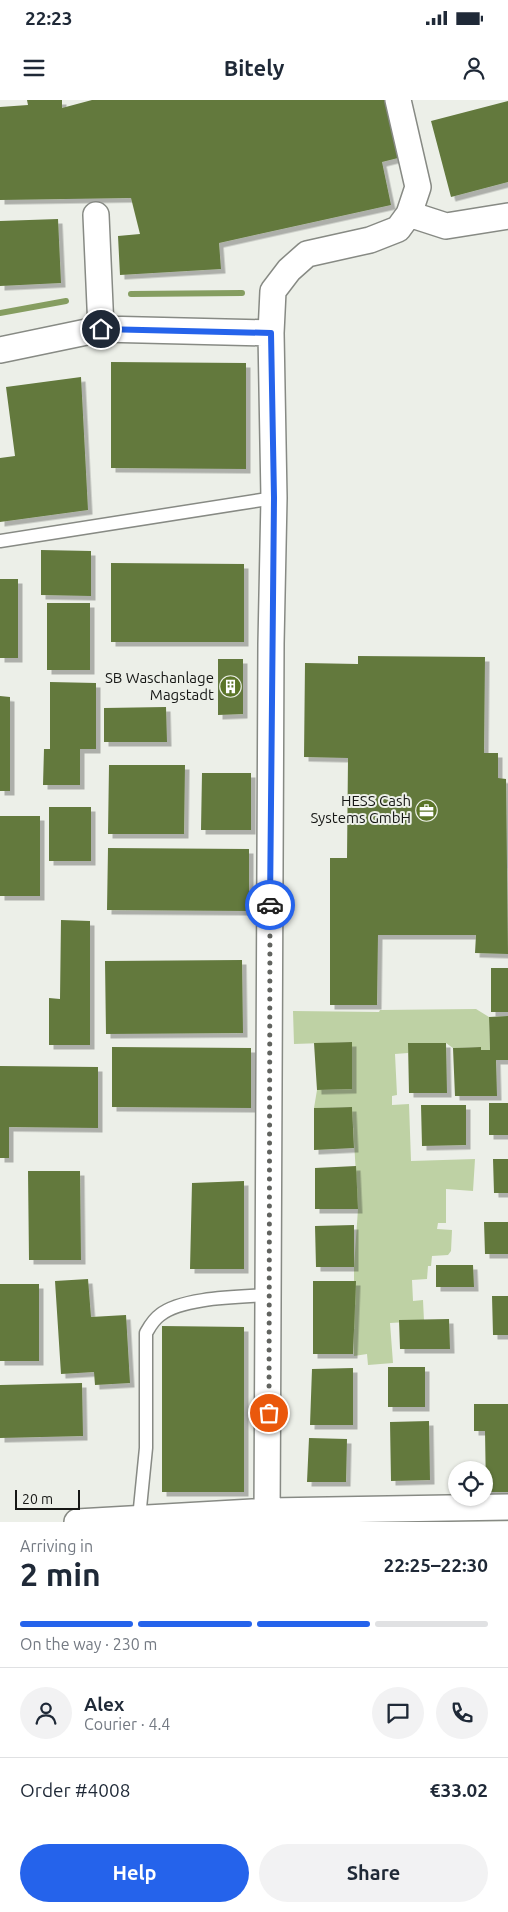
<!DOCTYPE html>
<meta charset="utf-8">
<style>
:root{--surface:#fff;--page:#f2f2f3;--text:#1f2937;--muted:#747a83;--line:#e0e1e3;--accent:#2563eb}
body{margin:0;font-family:Ubuntu,sans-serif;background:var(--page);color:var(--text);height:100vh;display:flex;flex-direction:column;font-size:19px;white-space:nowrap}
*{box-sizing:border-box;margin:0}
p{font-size:16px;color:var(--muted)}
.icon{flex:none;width:28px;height:28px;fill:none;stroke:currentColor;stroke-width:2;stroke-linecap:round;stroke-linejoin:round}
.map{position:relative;height:1422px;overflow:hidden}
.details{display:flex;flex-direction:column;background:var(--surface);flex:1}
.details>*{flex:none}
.fabs{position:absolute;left:448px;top:1361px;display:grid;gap:10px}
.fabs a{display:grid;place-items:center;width:45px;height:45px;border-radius:50%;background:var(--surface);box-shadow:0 1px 4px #0004;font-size:25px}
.scale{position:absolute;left:15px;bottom:12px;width:65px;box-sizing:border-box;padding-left:5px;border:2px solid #161715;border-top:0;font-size:14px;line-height:18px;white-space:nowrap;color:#161715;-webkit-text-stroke:4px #ecefe8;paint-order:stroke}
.pin{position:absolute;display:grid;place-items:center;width:42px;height:42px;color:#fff;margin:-21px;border:2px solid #fff;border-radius:50%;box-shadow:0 1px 5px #0007}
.courier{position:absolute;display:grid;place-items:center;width:50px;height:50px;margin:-25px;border:4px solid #2563eb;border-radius:50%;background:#fff;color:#222;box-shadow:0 1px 6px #0007}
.summary em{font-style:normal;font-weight:600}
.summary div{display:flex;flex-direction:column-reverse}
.summary{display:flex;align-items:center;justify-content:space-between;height:85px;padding:0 20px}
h1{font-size:32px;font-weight:600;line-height:38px}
.bar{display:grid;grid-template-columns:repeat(4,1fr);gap:8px 5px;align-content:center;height:60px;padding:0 20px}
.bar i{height:6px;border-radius:4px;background:var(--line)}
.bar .selected{background:var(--accent)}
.bar p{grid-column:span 4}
.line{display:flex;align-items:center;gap:12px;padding:0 20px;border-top:1px solid var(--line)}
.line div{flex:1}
.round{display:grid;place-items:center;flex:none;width:52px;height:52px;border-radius:26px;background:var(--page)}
.primary-button{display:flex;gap:10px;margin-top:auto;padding:10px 20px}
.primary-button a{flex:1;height:58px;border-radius:30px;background:var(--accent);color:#fff;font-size:20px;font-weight:600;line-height:58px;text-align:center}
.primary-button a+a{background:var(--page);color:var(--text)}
.status{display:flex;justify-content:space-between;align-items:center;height:35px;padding:0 25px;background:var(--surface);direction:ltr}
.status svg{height:14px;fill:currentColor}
header{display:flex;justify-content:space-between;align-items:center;height:65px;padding:0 20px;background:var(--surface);font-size:22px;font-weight:600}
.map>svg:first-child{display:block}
</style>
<div class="status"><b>22:23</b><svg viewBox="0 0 49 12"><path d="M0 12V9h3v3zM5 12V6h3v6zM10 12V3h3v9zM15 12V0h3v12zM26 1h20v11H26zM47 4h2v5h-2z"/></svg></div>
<header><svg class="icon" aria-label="menu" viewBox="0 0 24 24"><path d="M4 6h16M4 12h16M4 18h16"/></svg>Bitely<svg class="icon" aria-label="person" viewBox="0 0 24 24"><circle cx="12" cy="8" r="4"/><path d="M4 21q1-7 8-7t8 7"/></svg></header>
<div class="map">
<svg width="508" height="1422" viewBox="0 0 508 1422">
<defs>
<filter id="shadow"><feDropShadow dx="4.5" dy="4.5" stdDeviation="0" flood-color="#0004"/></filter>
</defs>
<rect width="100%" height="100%" fill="#ecefe8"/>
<!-- green -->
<path fill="#bed1a4" d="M476,909l13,8 1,33h-9v-3l-28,1 -7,-5h-37l-1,10 -13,1 2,41 -5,1v9l17,-1 2,57 64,-2 -2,32 -27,-2v34h-8l-1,6 15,1 -1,21 -3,4 -16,1 -1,10h-3l-1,13 -15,1 1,21 10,-1 1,21 -34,2 3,40 -25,2 -1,-11 -13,2v-89l4,-58 -6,-102 -38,1 3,-18 35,-1v-47l-58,2 -1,-33 86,1 1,-2z"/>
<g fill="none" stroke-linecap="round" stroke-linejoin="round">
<!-- stream -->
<path stroke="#859d60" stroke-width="6" d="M131,194l111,-1
M0,213l66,-12"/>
</g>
<!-- building -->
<path fill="#63793e" filter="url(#shadow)" d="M27,0h35v8l30,-8h297l13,57 -20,5 9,43 -172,38 2,26 -101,6 -2,-39 22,-2 -9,-36 -131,2v-93l28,-2z
M508,1v81l-57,15 -20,-76z
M58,119l3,64 -61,3v-65z
M111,262l135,1v106l-135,-1z
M81,277l7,133 -88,12v-64l15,-2 -9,-69z
M41,450l50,1v45l-50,-1z
M111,463l133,1v78h-133z
M0,479h18v79h-18z
M47,503h43v67h-43z
M358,556l127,1 -1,96h14v25l8,1 2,175 -33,-1 1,-18h-98l-1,70h-47v-147h17l1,-100 -44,-1 1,-94 53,1z
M218,559h25v55l-25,1z
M50,582l46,1v66h-16v36h-37l1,-36h6z
M0,596l10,1v94h-10z
M166,607l1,35h-63v-34z
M109,665h76l-1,69h-76z
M202,673h49v57h-50z
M49,707h42v54h-42z
M0,716h40v80h-40z
M108,748l141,1v62l-142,-1z
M61,820l29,1v124h-41v-47l11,1z
M242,860l1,73 -137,1 -1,-73z
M491,868h17v44h-17z
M508,916v44h-12l1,36h-42l-2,-48 28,-1v3h9l-1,-33z
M352,942v47l-35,1 -3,-47z
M408,943h38l1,50h-38z
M112,947l139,1v60l-139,-1z
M0,966l98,1v61l-89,-1v31h-9z
M489,1003h19v32h-19z
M421,1005h45v40l-44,1z
M352,1007l2,41 -40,2v-42z
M493,1059h15v34h-14z
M356,1066l2,43h-43v-41z
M28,1071h52l1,89h-52z
M244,1081v88h-54l2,-86z
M484,1122h24v32h-23z
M354,1125v42h-38l-1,-41z
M436,1165h37l1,22h-38z
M88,1179l3,38 35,-2 4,68 -35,2 -1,-13 -33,2 -6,-93z
M313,1181h43l-3,73h-40z
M0,1184h39v77h-39z
M492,1196h16v39h-15z
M449,1219l1,30h-50l-1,-29z
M162,1226l82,1v165h-82z
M388,1267h37v40h-37z
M353,1268v57h-43l2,-56z
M82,1283l1,53 -83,2v-53z
M474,1304h34v88h-22l-1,-61h-11z
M429,1321l1,59 -39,1 -1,-59z
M309,1338l38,1 -1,43h-39z"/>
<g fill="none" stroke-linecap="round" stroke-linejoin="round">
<defs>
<path id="lane" d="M0,441l274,-43
M139,1418l7,-70v-115c4,-7 7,-13 14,-18 22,-18 81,-18 109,-20"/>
<path id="street" d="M409,114l37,12 62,-10
M96,115l5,114
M0,250l101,-21 170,4
M77,1422l192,-11 239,-4
M267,1422l4,-878 3,-146 -3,-165 2,-42 16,-21 18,-16 63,-14 28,-11 11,-15 9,-27 -20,-87"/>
</defs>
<!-- lane casing -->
<use href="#lane" stroke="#878a84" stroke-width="15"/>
<!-- street casing -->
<use href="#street" stroke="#878a84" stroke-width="28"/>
<!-- lane -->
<use href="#lane" stroke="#fff" stroke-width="12"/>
<!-- street -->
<use href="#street" stroke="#fff" stroke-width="25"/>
</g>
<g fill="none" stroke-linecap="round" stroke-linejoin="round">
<!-- done -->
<path stroke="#61635f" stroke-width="5" stroke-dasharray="0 9" d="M269,1313l1,-508"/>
<!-- route -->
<path stroke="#2563eb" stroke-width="6" d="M101,229l170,4 3,165 -4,407"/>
</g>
<!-- icons -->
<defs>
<symbol id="building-disc" viewBox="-11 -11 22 22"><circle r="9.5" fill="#5b7528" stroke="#ecefe8"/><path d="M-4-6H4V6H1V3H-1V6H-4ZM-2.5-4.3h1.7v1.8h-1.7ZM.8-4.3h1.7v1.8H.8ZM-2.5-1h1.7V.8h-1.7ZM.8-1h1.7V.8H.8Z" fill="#fff"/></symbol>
<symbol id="office-disc" viewBox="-11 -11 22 22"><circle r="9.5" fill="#5b7528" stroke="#ecefe8"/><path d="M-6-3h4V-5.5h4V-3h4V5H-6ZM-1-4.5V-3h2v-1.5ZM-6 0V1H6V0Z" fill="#fff"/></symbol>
</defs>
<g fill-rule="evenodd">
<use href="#building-disc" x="218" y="574" width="25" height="25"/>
<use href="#office-disc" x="414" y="698" width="25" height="25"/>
</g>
<g text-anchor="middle" stroke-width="4" stroke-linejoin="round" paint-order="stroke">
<!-- poi labels -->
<g font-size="15" fill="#161715" stroke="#ecefe8" text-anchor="end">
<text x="214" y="583">SB Waschanlage<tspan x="214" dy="17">Magstadt</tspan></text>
<text x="411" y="706">HESS Cash<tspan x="411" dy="17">Systems GmbH</tspan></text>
</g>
</g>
</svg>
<div class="fabs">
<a><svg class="icon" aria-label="locate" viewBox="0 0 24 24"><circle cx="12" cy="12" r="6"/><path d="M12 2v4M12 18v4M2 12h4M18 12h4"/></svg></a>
</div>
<div class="scale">20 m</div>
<div class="pin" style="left:269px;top:1313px;background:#ea580c"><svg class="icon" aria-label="bag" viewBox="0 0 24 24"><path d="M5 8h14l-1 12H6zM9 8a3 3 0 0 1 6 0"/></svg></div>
<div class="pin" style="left:101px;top:229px;background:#1f2937"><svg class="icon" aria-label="home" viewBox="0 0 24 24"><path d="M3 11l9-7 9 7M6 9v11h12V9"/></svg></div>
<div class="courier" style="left:270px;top:805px"><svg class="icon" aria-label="car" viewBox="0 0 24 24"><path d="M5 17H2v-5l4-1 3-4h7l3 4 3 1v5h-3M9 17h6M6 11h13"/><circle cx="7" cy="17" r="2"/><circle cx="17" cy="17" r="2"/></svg></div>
</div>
<section class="details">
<div class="summary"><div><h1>2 min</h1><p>Arriving in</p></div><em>22:25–22:30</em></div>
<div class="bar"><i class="selected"></i><i class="selected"></i><i class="selected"></i><i></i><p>On the way · 230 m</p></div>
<div class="line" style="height:90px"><a class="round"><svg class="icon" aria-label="person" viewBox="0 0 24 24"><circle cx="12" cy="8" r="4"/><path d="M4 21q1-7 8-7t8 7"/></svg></a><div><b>Alex</b><p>Courier · 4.4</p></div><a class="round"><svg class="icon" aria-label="chat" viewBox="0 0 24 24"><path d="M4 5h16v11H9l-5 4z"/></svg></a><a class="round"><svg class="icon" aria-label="phone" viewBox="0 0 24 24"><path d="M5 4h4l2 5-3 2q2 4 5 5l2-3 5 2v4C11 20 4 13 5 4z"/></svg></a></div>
<div class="line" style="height:65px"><div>Order #4008</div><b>€33.02</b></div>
<div class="primary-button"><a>Help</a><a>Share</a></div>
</section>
